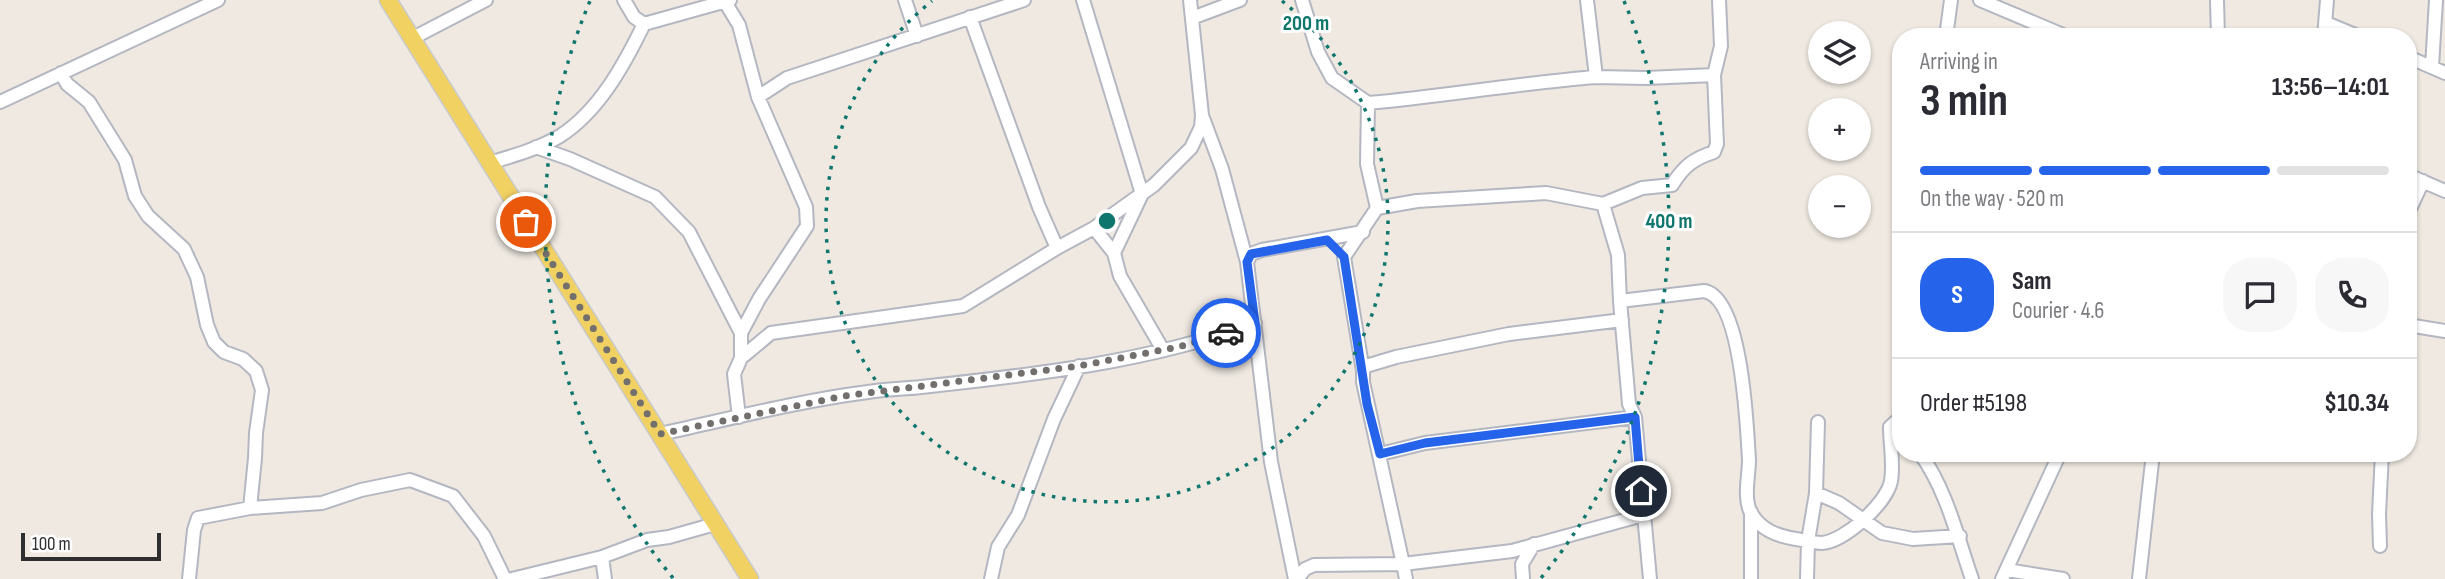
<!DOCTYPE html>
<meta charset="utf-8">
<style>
:root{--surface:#fff;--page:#f7f7f7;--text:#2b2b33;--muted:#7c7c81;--line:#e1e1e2;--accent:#2563eb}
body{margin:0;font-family:"Sofia Sans Condensed",sans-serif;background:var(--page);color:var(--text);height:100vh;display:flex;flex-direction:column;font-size:26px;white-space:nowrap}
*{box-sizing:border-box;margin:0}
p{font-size:23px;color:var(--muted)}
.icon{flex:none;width:38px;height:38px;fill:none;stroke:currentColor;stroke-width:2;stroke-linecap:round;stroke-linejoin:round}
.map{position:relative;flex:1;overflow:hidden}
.details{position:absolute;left:1892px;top:28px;width:525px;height:434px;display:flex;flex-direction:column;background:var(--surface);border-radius:28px;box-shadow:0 2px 5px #0004}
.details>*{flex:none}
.fabs{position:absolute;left:1808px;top:21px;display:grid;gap:14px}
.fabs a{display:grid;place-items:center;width:63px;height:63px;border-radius:50%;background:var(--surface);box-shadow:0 2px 5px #0004;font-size:35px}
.scale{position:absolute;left:21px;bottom:18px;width:140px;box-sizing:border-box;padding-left:7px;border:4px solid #2e2e2e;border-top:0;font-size:19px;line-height:24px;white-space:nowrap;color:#2e2e2e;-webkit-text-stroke:5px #fff;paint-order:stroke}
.pin{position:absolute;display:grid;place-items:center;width:60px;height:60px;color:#fff;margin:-30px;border:4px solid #fff;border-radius:50%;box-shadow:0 2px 7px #0007}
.courier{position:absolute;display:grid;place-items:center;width:70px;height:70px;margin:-35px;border:5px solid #2563eb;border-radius:50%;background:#fff;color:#222;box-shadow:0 2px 9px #0007}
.summary em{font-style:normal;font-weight:700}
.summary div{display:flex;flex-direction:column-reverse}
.summary{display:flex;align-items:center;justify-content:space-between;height:119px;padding:0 28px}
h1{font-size:46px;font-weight:700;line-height:52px}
.bar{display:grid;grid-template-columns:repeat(4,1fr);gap:10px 7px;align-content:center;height:84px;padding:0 28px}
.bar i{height:9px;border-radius:5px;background:var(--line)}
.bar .active{background:var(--accent)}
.bar p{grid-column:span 4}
.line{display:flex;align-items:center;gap:18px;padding:0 28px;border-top:2px solid var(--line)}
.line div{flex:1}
.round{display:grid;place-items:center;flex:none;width:74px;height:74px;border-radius:28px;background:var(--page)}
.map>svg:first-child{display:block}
</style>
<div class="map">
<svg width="2445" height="579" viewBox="0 0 2445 579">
<rect width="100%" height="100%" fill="#efe9e1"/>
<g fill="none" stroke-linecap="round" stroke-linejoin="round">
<defs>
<path id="minor" d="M624,0l10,17 10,7 86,-24
M905,0l12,36
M1083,0l59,194 -28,59
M1302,0l16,52 14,26 36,25 -1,61 10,44 -33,49 19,114
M1980,0l88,37
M2217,0l1,37
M725,2l14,23 19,72 48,110 1,19 -48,73 -18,34v25l-7,16 5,43
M970,17l69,190 18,41
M1192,18l48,-18
M2326,23l34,14
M1946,37l5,-37
M2324,37l3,-37
M411,39l75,-39
M2408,57l37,16
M2432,67l4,-67
M61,73l6,11 22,18 36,58 10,36 13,20 36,33 13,28 10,48 7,17 10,10 19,7 13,12 6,19 -6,43 -1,25 -5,50
M1596,77l51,1 67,-3
M758,97l29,-19 237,-78
M0,102l218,-102
M1368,103c77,-7 152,-20 228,-26l-9,-77
M1203,118l19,51 25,93
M536,147l34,12 85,38 34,35 52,101
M489,163c24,-7 49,-14 71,-27 39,-25 64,-71 84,-112
M2408,175l37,16
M1603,204l15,51 2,46
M1377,208l40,-7 129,-8 57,11 39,-16 30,-3c12,-19 21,-26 42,-33l3,-8 -3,-69 7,-29 -2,-46
M2408,213l15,-32
M1094,228l20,25 6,23 43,74
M1622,320l-113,14 -113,23 -30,9 -3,5v11l40,182 109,-13 131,-36
M2408,325l37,6
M741,358l30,-25 192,-27 94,-58 37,-20 60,-43 37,-37 10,-21 1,-12 -12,-115
M660,434c69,-15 138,-33 208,-42 18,-3 36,-3 53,-5 112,-12 228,-25 334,-64
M1920,453c27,38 37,83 52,126
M1380,454l45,-11 210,-26
M1816,493l23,10 43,30 31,6 47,-3
M1751,512v67
M2380,546l-1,-32 3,-61
M602,557l3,22
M2007,570l56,9
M189,579l5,-49 4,-12 52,-10 72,-5 39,-13 49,-10 43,16 31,40 21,43
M512,579l90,-22 45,-17 22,-3 46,-13
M991,579l7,-32 20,-32 36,-96 25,-53
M1295,579l-24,-117 -24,-200 4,-8 11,-4 101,-18
M1297,579l8,-10 9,-4 89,-1 3,15
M1523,579l-1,-15 12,-20
M1650,579l-15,-162 -6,-13 -9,-103 84,-10c38,6 43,136 45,169 0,16 -6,38 2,53 10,17 26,23 45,26 8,1 17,4 26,4 23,-2 65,-40 69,-62 3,-17 -1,-37 -1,-54l10,-9
M1807,579l1,-38 8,-48 2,-71
M2002,579l58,-126
M2139,579l14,-126"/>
<path id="major" d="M388,0l362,579"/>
</defs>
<!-- minor casing -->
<use href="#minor" stroke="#b4b7c1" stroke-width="16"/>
<!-- major casing -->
<use href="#major" stroke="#c9c9c9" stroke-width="19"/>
<!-- minor -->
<use href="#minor" stroke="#fff" stroke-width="12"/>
<!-- major -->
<use href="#major" stroke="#f2d163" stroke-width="16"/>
</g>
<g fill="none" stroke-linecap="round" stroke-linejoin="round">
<!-- done -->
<path stroke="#726f6d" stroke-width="7" stroke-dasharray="0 12.6" d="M526,222l134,212 184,-38 235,-30 99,-19 48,-14"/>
<!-- route -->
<path stroke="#2563eb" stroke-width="9" d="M1226,333l29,-10 -8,-61 4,-8 76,-14 17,17 23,147 13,50 45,-11 210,-26 6,74"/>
</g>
<!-- distance rings -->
<g fill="none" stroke="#0f766e" stroke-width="3.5" stroke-dasharray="3.5 7">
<path d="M1282 1A281 281 0 1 1 932 1"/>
<path d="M673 578A562 562 0 0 1 590 1M1624 1A562 562 0 0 1 1541 578"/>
</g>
<circle cx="1107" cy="221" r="10" fill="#0f766e" stroke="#fff" stroke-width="3.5"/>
<g font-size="21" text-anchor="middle" font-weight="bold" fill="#0f766e" stroke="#fff" stroke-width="6" stroke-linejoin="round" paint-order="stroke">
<text x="1306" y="30">200 m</text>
<text x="1669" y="228">400 m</text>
</g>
</svg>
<div class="fabs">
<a><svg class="icon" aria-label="layers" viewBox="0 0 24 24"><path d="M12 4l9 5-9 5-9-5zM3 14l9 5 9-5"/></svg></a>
<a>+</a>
<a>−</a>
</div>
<div class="scale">100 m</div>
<div class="pin" style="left:526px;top:222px;background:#ea580c"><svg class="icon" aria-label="bag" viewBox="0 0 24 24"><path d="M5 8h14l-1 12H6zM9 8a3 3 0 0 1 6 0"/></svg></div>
<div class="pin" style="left:1641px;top:491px;background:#1f2937"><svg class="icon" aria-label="home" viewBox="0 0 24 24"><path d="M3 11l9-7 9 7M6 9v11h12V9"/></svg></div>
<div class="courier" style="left:1226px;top:333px"><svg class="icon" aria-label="car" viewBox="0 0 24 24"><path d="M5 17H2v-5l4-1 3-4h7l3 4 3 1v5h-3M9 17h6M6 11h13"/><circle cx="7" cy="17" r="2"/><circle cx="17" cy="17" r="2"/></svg></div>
<section class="details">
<div class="summary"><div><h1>3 min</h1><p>Arriving in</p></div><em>13:56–14:01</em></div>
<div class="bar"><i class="active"></i><i class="active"></i><i class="active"></i><i></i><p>On the way · 520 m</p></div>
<div class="line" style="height:126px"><b class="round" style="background:var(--accent);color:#fff">S</b><div><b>Sam</b><p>Courier · 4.6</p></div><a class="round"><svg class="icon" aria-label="chat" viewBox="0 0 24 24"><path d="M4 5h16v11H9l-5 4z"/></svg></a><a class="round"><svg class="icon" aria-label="phone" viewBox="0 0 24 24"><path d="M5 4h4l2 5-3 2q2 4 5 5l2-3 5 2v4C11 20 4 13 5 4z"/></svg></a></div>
<div class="line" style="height:91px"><div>Order #5198</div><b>$10.34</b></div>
</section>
</div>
